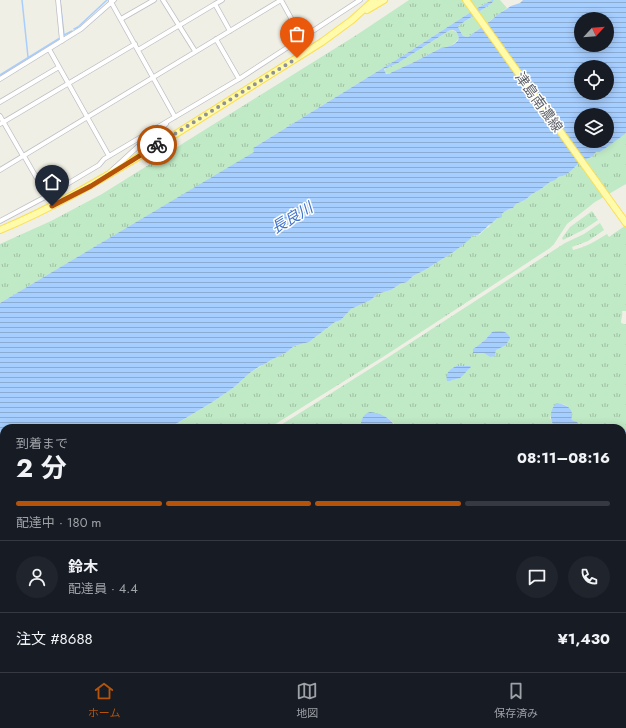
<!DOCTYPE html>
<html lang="ja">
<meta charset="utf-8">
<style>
:root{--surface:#171b24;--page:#20242c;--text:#f1f3f6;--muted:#9ea1a6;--line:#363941;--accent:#b45309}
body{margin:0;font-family:Jost,"Noto Sans JP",sans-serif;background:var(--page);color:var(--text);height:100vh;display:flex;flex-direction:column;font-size:15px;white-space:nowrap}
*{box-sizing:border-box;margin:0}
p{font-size:13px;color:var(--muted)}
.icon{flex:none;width:22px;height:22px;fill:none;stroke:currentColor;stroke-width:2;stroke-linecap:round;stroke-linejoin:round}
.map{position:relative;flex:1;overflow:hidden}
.panel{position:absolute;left:0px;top:424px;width:626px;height:248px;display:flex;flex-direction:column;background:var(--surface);border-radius:12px 12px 0 0;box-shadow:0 2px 10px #0003}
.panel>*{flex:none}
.needle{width:26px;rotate:64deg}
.controls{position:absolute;left:574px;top:12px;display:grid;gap:8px}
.controls a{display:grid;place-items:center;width:40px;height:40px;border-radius:50%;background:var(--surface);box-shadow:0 2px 10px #0003;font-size:20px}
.pin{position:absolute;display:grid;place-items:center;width:34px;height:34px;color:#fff;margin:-41px -17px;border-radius:50% 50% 50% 0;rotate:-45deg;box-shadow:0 0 4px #0007}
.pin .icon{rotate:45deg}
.courier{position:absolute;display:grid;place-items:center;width:40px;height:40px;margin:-20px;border:3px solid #b45309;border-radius:50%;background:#fff;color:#222;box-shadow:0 1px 5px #0007}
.head em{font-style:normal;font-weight:700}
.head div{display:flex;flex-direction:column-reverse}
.head{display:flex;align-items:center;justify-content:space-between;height:68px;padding:0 16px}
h1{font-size:26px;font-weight:700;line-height:30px}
.bar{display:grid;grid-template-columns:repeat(4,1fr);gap:6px 4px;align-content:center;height:48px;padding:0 16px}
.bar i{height:5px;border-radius:3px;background:var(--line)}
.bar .on{background:var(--accent)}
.bar p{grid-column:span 4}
.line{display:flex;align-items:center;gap:10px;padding:0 16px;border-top:1px solid var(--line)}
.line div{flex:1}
.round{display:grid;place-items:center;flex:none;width:42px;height:42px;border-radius:21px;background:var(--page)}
.menu{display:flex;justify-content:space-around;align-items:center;height:56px;border-top:1px solid var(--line);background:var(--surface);font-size:11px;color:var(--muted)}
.menu a{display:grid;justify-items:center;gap:2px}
.menu .on{color:var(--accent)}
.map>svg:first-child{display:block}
</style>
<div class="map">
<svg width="626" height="672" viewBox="0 0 626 672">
<defs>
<pattern id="grass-tufts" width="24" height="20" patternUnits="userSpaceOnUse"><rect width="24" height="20" fill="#c0e9c5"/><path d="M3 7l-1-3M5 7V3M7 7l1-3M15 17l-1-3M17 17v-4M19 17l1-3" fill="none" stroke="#9fc0a4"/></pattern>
<pattern id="water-rules" width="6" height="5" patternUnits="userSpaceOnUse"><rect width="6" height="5" fill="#a6ceff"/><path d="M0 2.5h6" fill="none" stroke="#8aabd2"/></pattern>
</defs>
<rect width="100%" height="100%" fill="#f0efe5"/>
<!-- grass -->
<path fill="url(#grass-tufts)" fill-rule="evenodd" d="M409,0h83l-18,10 -70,45 -151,93 2,4 -255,151v-59l51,-23 51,-27 253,-158z
M494,0h6l7,8 -39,29 -5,-1 -5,-9v-1l34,-23z
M450,30c6,1 8,2 9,8 -4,6 -10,9 -18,10l-29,15 -20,9 -3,2c-3,0 -4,-1 -5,-3l2,-3 12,-5z
M626,132v52l-31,18 -28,22 -13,20 -4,4 -164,107 -117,73h-100l42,-25 22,-15 18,-16 10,-6 2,-1 8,-5 16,-8 7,-6 15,-4 26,-20 6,-2 10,-11 20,-9 6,-6 14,-4 9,-6 7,-2 6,-6 12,-6 30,-19 14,-12 3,-3 7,-1 6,-6 4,-2 2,-4 3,-1 3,-4 5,-4 2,-2 5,-3 4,-1 3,-4 9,-4 7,-6 9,-5 9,-7 8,-5 5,-1 12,-9 4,-4 14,-7 3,-4h4l15,-12 4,-2z
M592,211l6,9 -15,10 -20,10 -1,-2 8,-11z
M600,223l4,7 -16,11 -16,6 1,3c15,-4 21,-8 34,-16l2,3 17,-12v86h-4c1,6 -1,7 -1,12l3,1h2v106l-4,2v-4h-38l-2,-3 -10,-5 -1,-3v-3l-4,-8 -4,-2h-7l-3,5 -3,9 4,8 -1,2h-158c0,-4 -3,-7 -7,-10l-26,1 -2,9h-84l111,-70 178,-115 19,-9zM492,332l9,16h-3l-2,2v3l-6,4 -14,-10 9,-7zM456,366h12l1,2c-11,8 -7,15 -22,5z
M4,523v68l-4,3v-69z
M4,595v73h117l-8,1 -3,3h-110v-74z"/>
<!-- water -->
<path fill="url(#water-rules)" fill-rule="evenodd" d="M492,0h2l-2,3 -34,23v1l5,9 5,1 22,-16 10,-8 11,-7 9,-3 3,-3h103v132l-1,2 -25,18h-4l-3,4 -14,7 -4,4 -8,7 -4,2 -5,1 -3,3 -5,2 -9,7 -9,5 -7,6 -9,4 -3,4 -4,1 -5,3 -2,2v3l-5,1c-1,2 -3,3 -5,5 -5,3 -9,8 -14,12h-2l-4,1 -2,3 -15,12 -30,19 -12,6 -6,6 -7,2 -9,6 -14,4 -6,6 -20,9 -10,11 -6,2 -26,20 -15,4 -7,6 -16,8 -8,5 -3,1 -9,6 -18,16 -22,15 -42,25h-165v95l-4,2v-222l254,-151 -1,-4 151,-93 70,-45zM581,19h26v26h-26zM450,30c4,0 6,0 8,5 4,8 -10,12 -17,13l-29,15 -20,9 -3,2h-3l-1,-2 -1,-3 14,-6zM581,67h26v26h-26zM581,115h26v26h-26z
M496,331c7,0 11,0 14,7l-4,7 -10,5 -1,6 -5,1 -6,-4h-11v-4l3,-2 9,-7 7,-8z
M456,366h14l1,1c-4,3 -7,8 -11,11 -3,1 -7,1 -10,3h-3c-2,-9 3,-11 9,-15z
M556,403c7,1 15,3 16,11 0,2 -1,4 0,6l5,2 2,2 3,1 2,3h-31l1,-2c-5,-8 -4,-15 2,-23z
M370,412c9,1 23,6 25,16h-35c1,-6 2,-14 10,-16z
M626,430v242h-415l-13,-2 -3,2h-85c7,-7 25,-4 34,-4l2,1 7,-1h469v-236z"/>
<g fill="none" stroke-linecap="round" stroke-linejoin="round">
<!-- stream -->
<path stroke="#a6ceff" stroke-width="1.5" d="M22,0l6,57
M60,0l4,35 8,-4
M74,29l4,-2 29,-27
M0,75l60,-37"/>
<!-- runway -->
<path stroke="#d4d4d0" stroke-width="30" d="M0,631l4,-2"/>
<defs>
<path id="street" d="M58,0l4,41
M111,0v2l64,115
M163,0l32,51
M222,0l-7,4 15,27
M121,19l33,-19
M216,39l23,40
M49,49l60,107
M138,50l77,-46
M0,79l81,-50 33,-29
M0,102l59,-35
M0,116l23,40
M0,124l135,-80
M24,156l23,40
M0,170l281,-170 21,38
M110,172l34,-31 22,-17
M0,221l47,-25 52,-31 5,-6 5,-3 130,-77 63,-41 58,-38"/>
<path id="primary" d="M466,0l160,223
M367,10l17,-10
M0,230c56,-23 108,-55 160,-86 54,-34 108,-68 162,-102l30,-22 22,-20"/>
</defs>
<!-- street casing -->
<use href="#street" stroke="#bdbec5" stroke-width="5.5"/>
<!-- primary casing -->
<use href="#primary" stroke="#fbdf53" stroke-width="8"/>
<!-- street -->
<use href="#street" stroke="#fff" stroke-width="4"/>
<!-- primary -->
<use href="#primary" stroke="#fffbab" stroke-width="6"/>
</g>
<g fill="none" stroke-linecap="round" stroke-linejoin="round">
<!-- done -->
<path stroke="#909293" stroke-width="4" stroke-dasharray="0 7.2" d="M157,145l140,-87"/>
<!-- route -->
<path stroke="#b45309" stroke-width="5" d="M52,206l39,-20 66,-41"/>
</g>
<g text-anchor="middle" stroke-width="3" stroke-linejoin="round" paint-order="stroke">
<!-- street labels -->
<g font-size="14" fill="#5d6067" stroke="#fff">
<text transform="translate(539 102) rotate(54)" y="5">津島南濃線</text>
</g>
<!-- water labels -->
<g font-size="15" font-style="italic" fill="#3f74cc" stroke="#fff">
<text transform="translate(292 218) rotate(-31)" y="5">長良川</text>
</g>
</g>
</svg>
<div class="controls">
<a><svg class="needle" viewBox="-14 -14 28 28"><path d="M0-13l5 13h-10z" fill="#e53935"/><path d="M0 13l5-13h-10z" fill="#9ea1a6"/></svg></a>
<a><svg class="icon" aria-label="locate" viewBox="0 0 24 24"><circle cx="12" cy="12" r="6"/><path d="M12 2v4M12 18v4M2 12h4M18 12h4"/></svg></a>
<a><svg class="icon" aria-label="layers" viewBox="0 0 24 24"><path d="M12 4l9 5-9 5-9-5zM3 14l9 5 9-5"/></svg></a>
</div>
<div class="pin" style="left:297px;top:58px;background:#ea580c"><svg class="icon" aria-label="bag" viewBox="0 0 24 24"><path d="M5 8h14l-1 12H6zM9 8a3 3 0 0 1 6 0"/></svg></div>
<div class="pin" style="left:52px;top:206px;background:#1f2937"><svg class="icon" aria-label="home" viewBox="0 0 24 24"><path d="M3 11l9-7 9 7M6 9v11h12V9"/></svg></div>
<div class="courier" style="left:157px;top:145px"><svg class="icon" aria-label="bike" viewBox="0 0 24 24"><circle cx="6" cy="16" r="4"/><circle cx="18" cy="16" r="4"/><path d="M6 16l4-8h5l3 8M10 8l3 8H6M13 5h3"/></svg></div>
<section class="panel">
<div class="head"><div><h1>2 分</h1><p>到着まで</p></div><em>08:11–08:16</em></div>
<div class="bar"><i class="on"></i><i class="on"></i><i class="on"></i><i></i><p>配達中 · 180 m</p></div>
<div class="line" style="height:72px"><a class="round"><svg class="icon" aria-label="person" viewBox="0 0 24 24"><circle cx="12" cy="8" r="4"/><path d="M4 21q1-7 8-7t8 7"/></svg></a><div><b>鈴木</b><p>配達員 · 4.4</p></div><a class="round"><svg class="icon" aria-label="chat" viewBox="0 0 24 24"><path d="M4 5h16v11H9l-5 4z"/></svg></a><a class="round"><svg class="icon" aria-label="phone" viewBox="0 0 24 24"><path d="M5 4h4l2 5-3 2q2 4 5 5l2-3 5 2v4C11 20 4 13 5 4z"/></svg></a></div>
<div class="line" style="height:52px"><div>注文 #8688</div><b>¥1,430</b></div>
</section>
</div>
<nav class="menu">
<a class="on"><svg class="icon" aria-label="home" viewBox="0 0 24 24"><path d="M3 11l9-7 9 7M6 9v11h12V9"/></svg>ホーム</a>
<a><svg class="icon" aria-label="map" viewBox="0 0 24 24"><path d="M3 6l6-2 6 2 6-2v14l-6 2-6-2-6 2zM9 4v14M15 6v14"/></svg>地図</a>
<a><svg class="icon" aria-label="saved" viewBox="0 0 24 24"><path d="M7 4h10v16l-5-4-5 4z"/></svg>保存済み</a>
</nav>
